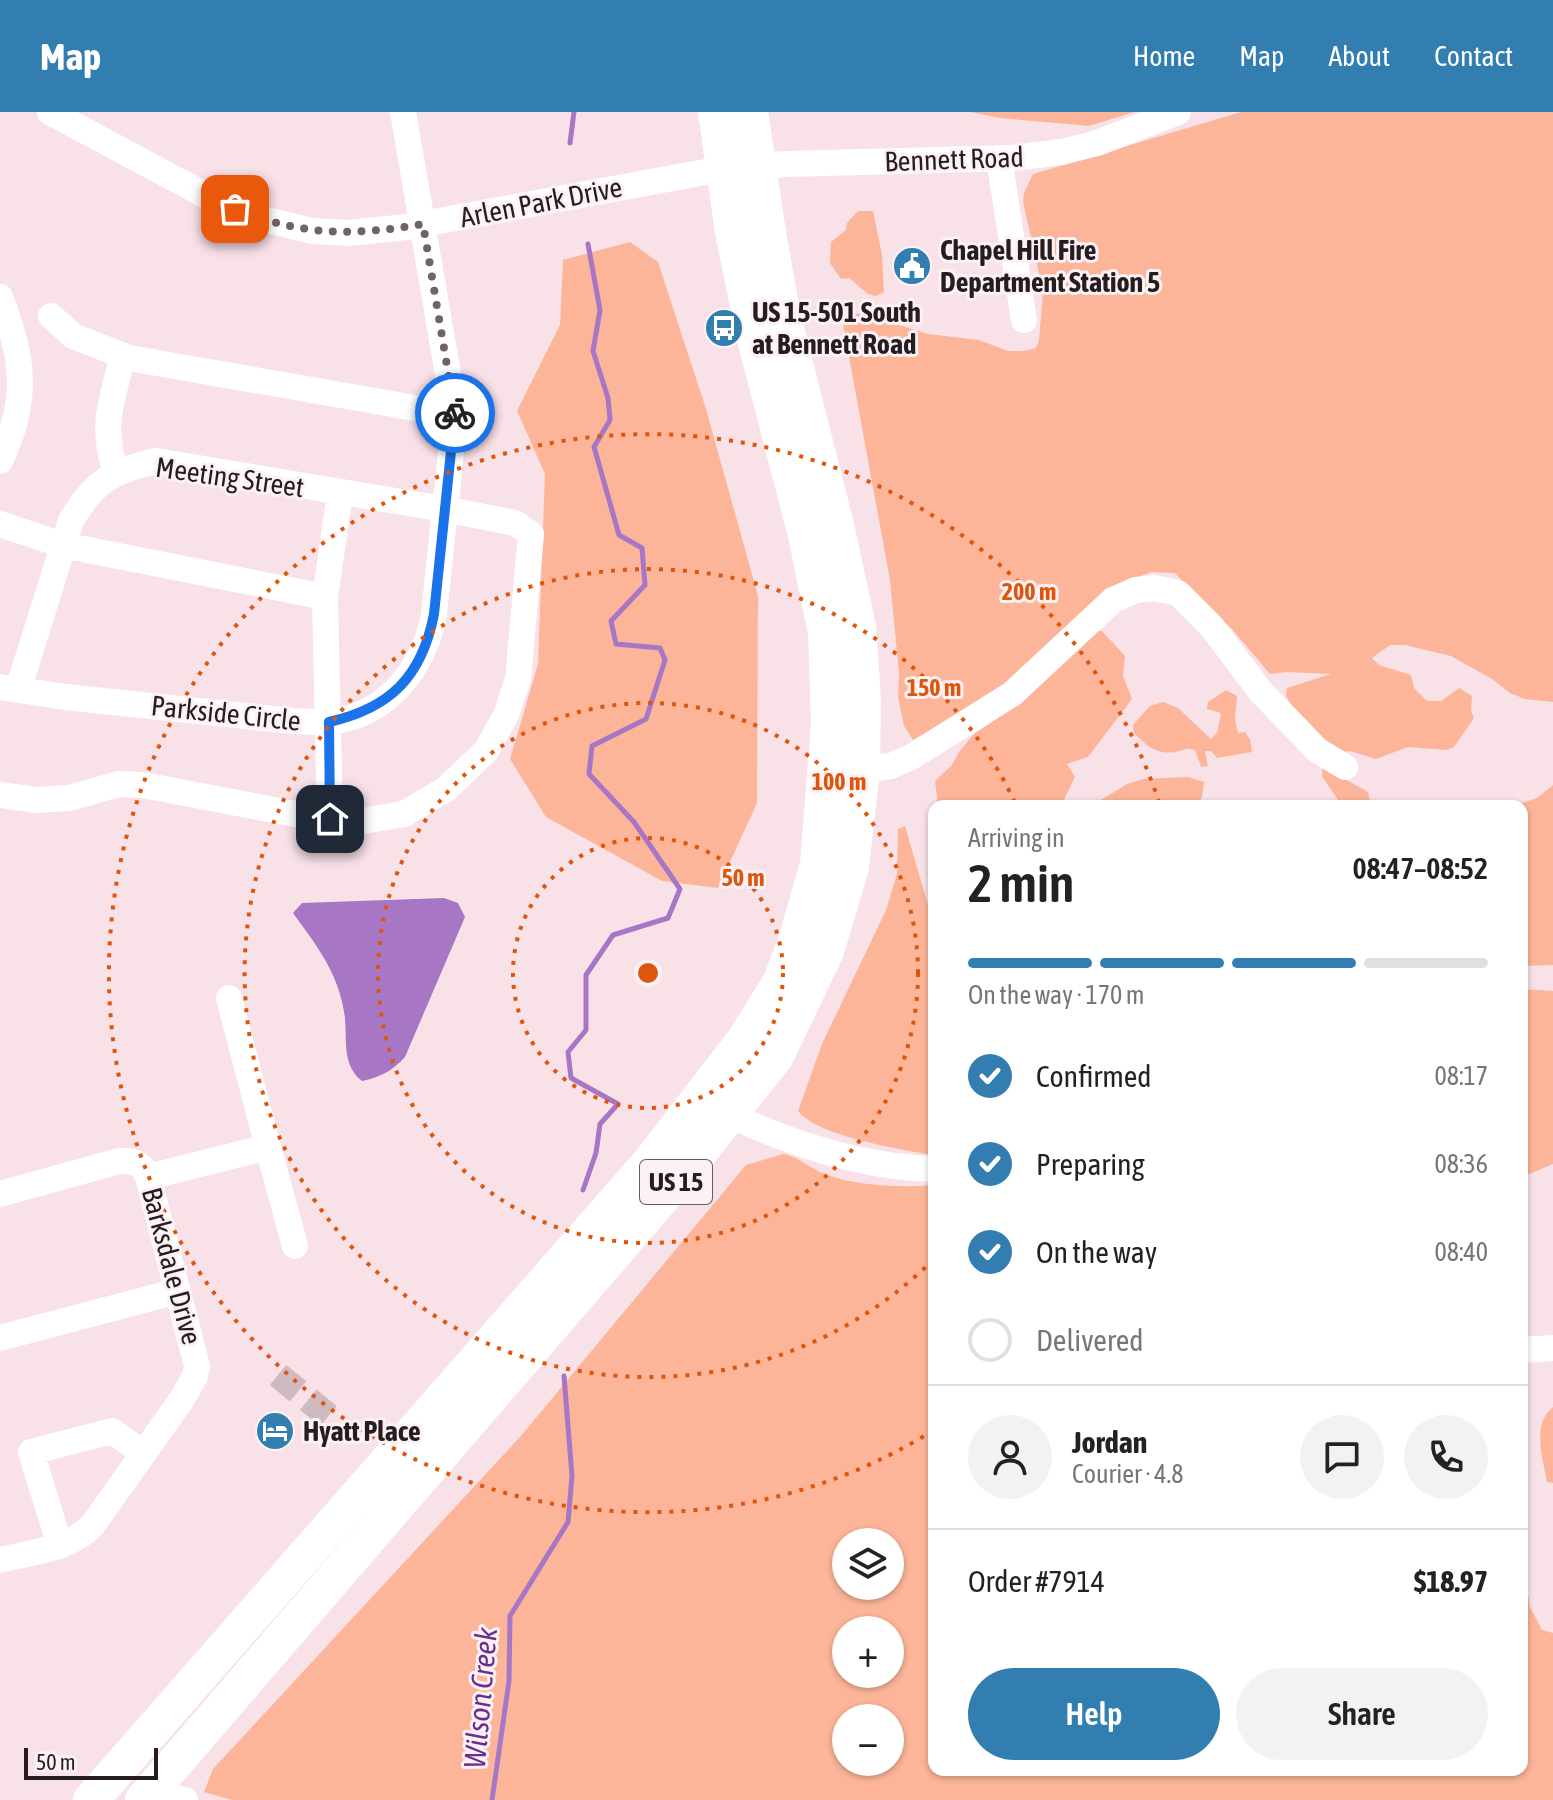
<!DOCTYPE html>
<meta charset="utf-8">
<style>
:root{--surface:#fff;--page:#f2f2f2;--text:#222;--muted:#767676;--line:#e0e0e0;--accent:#327eb1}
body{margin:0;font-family:"Asap Condensed",sans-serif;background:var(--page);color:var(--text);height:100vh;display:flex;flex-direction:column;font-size:30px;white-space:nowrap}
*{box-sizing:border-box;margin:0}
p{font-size:26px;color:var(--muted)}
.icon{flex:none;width:44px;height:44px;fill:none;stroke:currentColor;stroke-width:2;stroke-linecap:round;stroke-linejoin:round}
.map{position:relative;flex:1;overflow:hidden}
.panel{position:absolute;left:928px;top:688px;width:600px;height:976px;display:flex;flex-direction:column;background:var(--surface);border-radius:16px;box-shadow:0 2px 6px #0004}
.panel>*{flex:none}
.buttons{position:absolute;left:832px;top:1416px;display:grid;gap:16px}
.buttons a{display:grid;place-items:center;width:72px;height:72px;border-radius:50%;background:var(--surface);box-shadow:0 2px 6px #0004;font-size:40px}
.scale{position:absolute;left:24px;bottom:20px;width:134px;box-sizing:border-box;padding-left:8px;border:4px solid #261d20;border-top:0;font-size:22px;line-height:28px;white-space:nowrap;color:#261d20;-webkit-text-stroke:6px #fcf2f5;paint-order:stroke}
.pin{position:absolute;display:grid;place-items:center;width:68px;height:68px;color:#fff;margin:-34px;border-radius:16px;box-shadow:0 4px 12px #0006}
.courier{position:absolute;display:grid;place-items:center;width:80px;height:80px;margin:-40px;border:6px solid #1a73e8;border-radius:50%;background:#fff;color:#222;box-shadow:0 2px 10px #0007}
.headline em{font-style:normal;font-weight:600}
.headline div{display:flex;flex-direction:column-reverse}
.headline{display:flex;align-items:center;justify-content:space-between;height:136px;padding:0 40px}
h1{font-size:52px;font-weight:600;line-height:60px}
.bar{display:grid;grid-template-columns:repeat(4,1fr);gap:12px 8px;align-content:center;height:96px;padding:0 40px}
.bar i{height:10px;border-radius:6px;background:var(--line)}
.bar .current{background:var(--accent)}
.bar p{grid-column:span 4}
.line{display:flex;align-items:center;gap:20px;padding:0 40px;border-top:2px solid var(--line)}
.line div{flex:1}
.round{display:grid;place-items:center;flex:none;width:84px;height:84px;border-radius:42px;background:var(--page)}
ol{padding:0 40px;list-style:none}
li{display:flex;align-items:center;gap:24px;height:88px}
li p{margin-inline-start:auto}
li .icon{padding:8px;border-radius:50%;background:var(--accent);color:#fff;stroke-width:4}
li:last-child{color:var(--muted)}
li i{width:44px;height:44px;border:4px solid var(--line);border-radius:50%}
.button{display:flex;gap:16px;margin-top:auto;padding:16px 40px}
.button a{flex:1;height:92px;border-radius:48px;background:var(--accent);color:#fff;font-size:32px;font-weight:600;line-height:92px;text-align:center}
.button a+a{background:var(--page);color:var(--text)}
header{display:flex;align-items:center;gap:48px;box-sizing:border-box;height:112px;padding:0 40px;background:var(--accent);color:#fff}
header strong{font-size:38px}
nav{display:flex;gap:44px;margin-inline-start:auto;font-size:28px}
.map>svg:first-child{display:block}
</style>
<header>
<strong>Map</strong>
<nav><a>Home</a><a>Map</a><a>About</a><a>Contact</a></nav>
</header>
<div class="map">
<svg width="1553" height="1688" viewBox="0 0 1553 1688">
<rect width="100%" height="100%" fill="#f9e1e8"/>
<!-- green -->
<path fill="#fcb598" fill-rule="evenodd" d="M971,0h163l-45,14 -89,-8z
M1241,0h312v590l-28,-3 -15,-6 -18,-14 -41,-23 -46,-11h-15l-18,13 7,7 32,10 3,13 13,13h14l18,-13 13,8 -1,15 3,7 -20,29 -7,3 -39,-3 -32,12 -26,-8 -13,2 -47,-50 -4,-7 1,-8 44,-14 -45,-2 -16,2 -39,-46 -26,-22 -30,-33 -24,-1 -20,8 -116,101 -102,59 -9,-14 -6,-29 1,-24 -9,-93 -47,-256 12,-10h8l65,20 51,6 29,11h15l13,-3 3,-8 4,-48 -20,-90 1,-9 9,-19z
M858,99h15l9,44 2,37 -8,4 -8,-2 -19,-16 -8,1 -11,-16 1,-21 15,-12 1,-7z
M630,130l28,20 48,147 52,187 -1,207 -39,85 -56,-7 -116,-64 -36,-58 28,-95 7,-190 -28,-63 43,-86 3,-65z
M1096,519h6l23,25 -2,20 9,23 -44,58 -21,7 8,13 -14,29h-123l-3,-25 17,-16 7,-13 15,-18 34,-23z
M1226,578l11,6 -2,23 3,14 7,-1 5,7 2,13 -35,6 -6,-7h-6l3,15 -7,1 -6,-17c-8,-3 -11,0 -19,2 -20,3 -29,-6 -42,-19l-1,-8 17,-19 13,-4 15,6 33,31 6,-6 4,-20 -14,-4 1,-7z
M1323,655l45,25 3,14h-29l-20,-30z
M1188,665l16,5 -2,15 -5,9h-106l36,-22 16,-5z
M1553,673v180l-31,1v-160h-8l23,-8z
M905,714l23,79 1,26h5v224c-32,-5 -117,-19 -136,-44l24,-67 64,-134 11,-36 1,-45z
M1522,877l31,2v173l-31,13z
M783,1042c15,2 25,13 39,19 33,13 77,15 112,12v585h588v-214l8,51 12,23 11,3v167h-1321l-28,-8 9,-23 307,-332 226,-272zM846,1430h44v44h-44zM846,1518h44v44h-44zM846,1606h44v44h-44z
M1553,1295v76l-6,-1c-4,-24 -16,-57 6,-75z"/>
<!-- water -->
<path fill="#a777c6" d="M444,786l14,5 7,14 -60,140c-13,14 -24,20 -43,24 -20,-16 -15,-40 -17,-63 -5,-43 -28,-72 -52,-105l9,-10z"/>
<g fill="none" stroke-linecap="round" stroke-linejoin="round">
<!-- stream -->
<path stroke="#a777c6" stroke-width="5" d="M570,31l4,-31
M583,1078l13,-37 4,-29 18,-20 -47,-26 -3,-26 18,-22v-55l27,-40 55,-17 12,-29 -46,-67 -45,-48 3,-28 54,-27 19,-59 -5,-12 -44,-4 -5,-23 34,-36 -3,-37 -23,-13 -25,-88 16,-27 -2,-22 -15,-47 7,-41 -12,-66
M492,1688l17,-119 1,-65 58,-94 4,-46 -8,-100"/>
<!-- minor-tunnel -->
<path stroke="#cfbac0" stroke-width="26" stroke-dasharray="26 13" stroke-linecap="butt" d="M278,1263l54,44"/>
<!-- minor -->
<path stroke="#fff" stroke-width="26" d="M50,0l168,90 34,14 60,15 38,2 56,-6 316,-58 64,-5 227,-6 49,-6 35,-9 81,-31
M999,46l25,162
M0,185c24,61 29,103 0,164
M51,204l22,20 56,22
M116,361c-15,-46 -6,-65 5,-110l8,-5 326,57
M0,412l63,21 262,52
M0,575l66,10 227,24c12,0 25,2 37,1 58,-7 94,-54 104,-108l21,-199 -52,-303
M862,658l29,-4 22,-10 99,-62 101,-94 23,-10 18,-2 24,5 34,34 49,65 56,58 28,17
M0,683l36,5 33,-2 50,-14 24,1 173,33 46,3 42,-7 42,-25 40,-38 20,-36 12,-36 13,-145 -16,-11 -71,-14 -288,-48c-43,9 -64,22 -85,60l-53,169
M330,707l-5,-222 15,-103
M730,1003c64,30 132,52 204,54
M268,1035l27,99
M148,1065l120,-30 -39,-149
M0,1082l119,-33c14,-1 24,3 29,16l49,189 -2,10 -13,23 -90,127c-25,24 -60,26 -92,34
M0,1226l178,-47
M1522,1238l31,-2
M60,1434l-29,-94 81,-21 31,22
M151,1680l34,8"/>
<!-- highway -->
<path stroke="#fff" stroke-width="36" d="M91,1688l560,-639 95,-123 35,-57 15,-40 22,-77 11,-140 -3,-91 -20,-98 -51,-196 -22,-107 -17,-120
M143,1688l536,-622 97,-122 50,-105 25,-84 11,-97 1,-71 -5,-72 -22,-102 -53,-208 -15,-84 -18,-121"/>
</g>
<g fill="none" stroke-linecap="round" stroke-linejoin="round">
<!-- done -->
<path stroke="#706266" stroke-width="8" stroke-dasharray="0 14.4" d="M235,97c66,27 119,27 188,15l32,189"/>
<!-- route -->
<path stroke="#1a73e8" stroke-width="10" d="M330,707l-1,-97c62,-14 93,-46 105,-108l21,-201"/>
</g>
<!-- distance rings -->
<g fill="none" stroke="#de560d" stroke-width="4" stroke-dasharray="4 8">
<circle cx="648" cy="861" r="135"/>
<circle cx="648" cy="861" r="270"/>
<path d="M934 1147A404 404 0 1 1 1016 693"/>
<path d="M934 1318A539 539 0 1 1 1159 690"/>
</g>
<!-- icons -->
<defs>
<symbol id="civic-disc" viewBox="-11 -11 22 22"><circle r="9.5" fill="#327eb1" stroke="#fcf2f5"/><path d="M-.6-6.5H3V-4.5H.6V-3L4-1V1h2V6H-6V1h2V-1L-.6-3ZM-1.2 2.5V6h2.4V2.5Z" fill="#fff"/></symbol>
<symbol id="bus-disc" viewBox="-11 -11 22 22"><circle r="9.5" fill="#327eb1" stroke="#fcf2f5"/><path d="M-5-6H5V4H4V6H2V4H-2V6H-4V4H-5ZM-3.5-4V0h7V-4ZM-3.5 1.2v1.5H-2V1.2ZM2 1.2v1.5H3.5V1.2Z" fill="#fff"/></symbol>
<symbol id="hotel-disc" viewBox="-11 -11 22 22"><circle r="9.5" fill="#327eb1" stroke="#fcf2f5"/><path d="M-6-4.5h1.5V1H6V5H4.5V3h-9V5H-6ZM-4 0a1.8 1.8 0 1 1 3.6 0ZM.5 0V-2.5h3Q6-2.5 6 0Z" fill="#fff"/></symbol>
</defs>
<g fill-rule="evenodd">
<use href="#civic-disc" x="890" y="132" width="44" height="44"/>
<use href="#bus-disc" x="702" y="194" width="44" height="44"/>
<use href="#hotel-disc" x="253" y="1297" width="44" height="44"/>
</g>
<g text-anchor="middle" stroke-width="6" stroke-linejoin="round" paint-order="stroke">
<!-- shield labels -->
<rect fill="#fcf2f5" stroke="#665d60" stroke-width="2" x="640" y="1048" width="72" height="44" rx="6"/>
<g font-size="26" font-weight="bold" fill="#261d20">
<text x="676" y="1079">US 15</text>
</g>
<!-- street labels -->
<g font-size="28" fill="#261d20" stroke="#fcf2f5">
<text transform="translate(954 47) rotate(-2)" y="10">Bennett Road</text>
<text transform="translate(541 90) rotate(-11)" y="10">Arlen Park Drive</text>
<text transform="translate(230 365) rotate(8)" y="10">Meeting Street</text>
<text transform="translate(226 601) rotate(6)" y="10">Parkside Circle</text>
<text transform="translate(172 1154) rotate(75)" y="10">Barksdale Drive</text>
</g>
<!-- poi labels -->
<g font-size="28" font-weight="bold" fill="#261d20" stroke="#fcf2f5" text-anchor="start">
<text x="940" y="148">Chapel Hill Fire<tspan x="940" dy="32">Department Station 5</tspan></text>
<text x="752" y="210">US 15-501 South<tspan x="752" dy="32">at Bennett Road</tspan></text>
<text x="303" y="1329">Hyatt Place</text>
</g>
<!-- water labels -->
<g font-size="30" font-style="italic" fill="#6a2e8c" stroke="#fcf2f5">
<text transform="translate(481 1586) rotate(-85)" y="10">Wilson Creek</text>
</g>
</g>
<circle cx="648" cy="861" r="12" fill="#de560d" stroke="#fcf2f5" stroke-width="4"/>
<g font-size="24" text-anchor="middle" font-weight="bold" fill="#de560d" stroke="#fcf2f5" stroke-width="6" stroke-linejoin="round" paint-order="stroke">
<text x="1029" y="488">200 m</text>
<text x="934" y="584">150 m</text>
<text x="839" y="678">100 m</text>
<text x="743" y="774">50 m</text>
</g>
</svg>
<div class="buttons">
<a><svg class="icon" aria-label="layers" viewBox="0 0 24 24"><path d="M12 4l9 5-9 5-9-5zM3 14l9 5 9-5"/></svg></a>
<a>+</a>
<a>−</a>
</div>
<div class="scale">50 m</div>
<div class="pin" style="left:235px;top:97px;background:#ea580c"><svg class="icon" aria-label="bag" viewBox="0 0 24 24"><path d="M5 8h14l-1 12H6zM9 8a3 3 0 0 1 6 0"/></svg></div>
<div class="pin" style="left:330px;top:707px;background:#1f2937"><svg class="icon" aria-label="home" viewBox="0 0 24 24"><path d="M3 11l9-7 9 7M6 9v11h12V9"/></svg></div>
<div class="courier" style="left:455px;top:301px"><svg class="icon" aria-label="bike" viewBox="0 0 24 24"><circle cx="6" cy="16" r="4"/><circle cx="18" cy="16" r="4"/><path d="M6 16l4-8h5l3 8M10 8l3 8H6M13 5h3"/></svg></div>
<section class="panel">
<div class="headline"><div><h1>2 min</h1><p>Arriving in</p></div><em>08:47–08:52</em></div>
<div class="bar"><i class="current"></i><i class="current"></i><i class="current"></i><i></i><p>On the way · 170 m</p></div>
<ol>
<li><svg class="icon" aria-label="check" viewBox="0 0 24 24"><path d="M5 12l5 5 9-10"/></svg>Confirmed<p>08:17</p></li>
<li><svg class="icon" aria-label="check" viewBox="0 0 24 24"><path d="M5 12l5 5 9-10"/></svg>Preparing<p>08:36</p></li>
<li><svg class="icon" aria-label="check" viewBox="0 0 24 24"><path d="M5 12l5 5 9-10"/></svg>On the way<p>08:40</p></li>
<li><i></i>Delivered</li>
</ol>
<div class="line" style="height:144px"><a class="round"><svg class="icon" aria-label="person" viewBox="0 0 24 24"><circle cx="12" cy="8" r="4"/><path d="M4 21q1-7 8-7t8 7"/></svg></a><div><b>Jordan</b><p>Courier · 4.8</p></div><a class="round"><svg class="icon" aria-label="chat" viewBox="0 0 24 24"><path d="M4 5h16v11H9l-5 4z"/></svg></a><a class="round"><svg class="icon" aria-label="phone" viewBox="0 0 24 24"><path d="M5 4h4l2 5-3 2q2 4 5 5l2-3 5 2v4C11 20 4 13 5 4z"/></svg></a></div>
<div class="line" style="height:104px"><div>Order #7914</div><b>$18.97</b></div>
<div class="button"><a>Help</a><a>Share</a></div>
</section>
</div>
